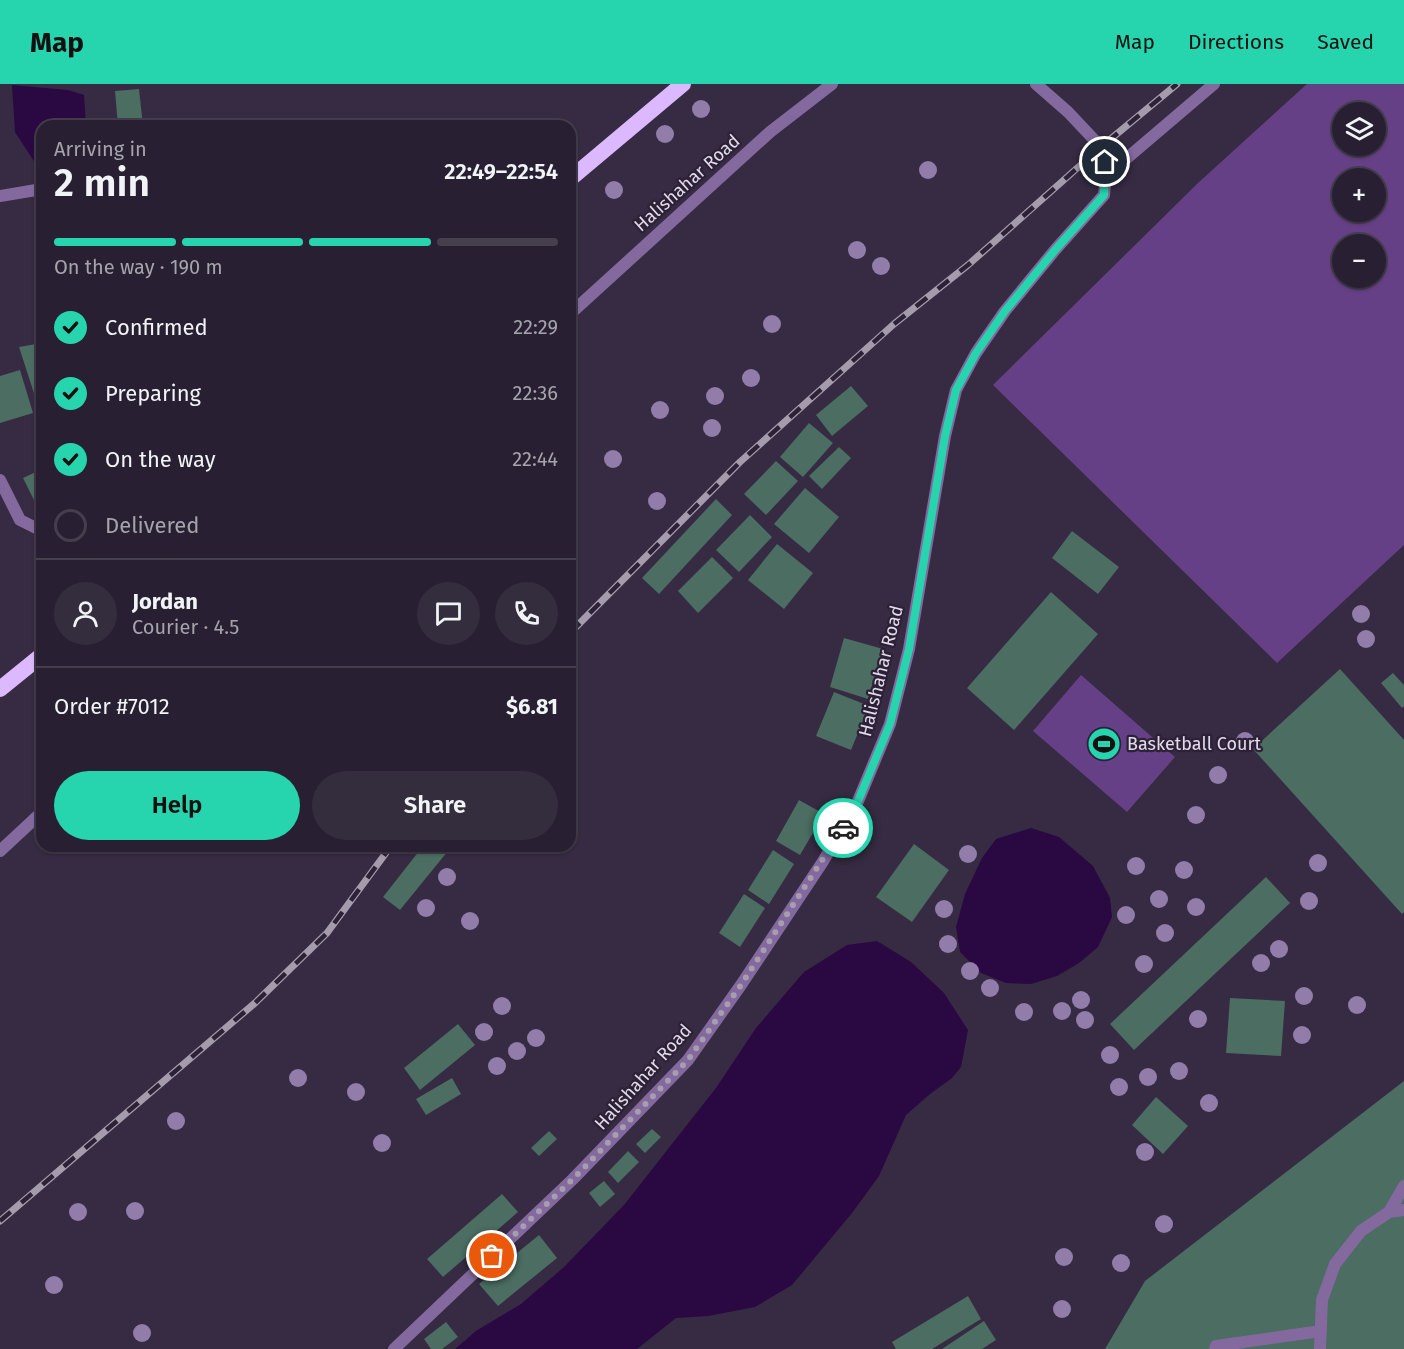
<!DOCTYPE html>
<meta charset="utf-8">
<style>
:root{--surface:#282032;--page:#342d3e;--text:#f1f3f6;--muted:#a5a3ac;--line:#443e4d;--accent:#26d5ae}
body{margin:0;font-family:"Fira Sans",sans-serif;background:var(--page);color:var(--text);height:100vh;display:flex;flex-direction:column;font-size:22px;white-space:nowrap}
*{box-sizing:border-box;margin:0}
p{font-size:20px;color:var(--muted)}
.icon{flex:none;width:33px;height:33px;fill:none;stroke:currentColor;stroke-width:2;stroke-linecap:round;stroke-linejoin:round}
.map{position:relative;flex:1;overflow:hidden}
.drawer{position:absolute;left:36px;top:36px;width:540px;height:732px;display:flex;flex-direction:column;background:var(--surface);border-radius:18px;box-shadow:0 2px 4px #0004,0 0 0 2px var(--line)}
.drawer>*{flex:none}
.buttons{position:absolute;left:1332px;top:18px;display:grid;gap:12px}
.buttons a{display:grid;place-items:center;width:54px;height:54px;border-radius:50%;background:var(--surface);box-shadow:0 2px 4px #0004,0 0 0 2px var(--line);font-size:30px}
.pin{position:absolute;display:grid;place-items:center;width:51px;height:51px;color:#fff;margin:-26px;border:3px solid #fff;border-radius:50%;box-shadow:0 2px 6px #0007}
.courier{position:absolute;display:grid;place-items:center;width:60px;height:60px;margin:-30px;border:4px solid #26d5ae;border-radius:50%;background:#fff;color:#222;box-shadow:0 2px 8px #0007}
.summary em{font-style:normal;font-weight:600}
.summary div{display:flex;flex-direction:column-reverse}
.summary{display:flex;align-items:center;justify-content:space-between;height:102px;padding:0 18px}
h1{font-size:39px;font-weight:600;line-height:45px}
.bar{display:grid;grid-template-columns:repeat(4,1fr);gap:9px 6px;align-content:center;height:72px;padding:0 18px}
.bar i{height:8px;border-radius:4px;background:var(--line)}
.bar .current{background:var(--accent)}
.bar p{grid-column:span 4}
.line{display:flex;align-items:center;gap:15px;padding:0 18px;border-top:2px solid var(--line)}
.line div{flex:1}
.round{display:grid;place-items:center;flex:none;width:63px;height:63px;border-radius:32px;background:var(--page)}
ol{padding:0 18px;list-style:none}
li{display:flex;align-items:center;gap:18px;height:66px}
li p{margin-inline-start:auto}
li .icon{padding:6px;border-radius:50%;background:var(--accent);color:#111;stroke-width:4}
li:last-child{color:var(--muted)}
li i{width:33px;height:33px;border:3px solid var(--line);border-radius:50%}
.button{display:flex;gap:12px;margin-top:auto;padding:12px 18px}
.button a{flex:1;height:69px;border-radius:36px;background:var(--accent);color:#111;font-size:24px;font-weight:600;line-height:69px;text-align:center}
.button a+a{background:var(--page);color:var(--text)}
header{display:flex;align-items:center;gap:36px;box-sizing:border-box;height:84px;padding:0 30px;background:var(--accent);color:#111}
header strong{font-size:28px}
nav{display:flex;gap:33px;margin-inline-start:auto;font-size:21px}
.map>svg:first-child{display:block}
</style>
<header>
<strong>Map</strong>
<nav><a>Map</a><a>Directions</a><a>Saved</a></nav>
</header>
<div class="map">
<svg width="1404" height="1265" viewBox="0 0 1404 1265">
<rect width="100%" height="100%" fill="#362b42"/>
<!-- green -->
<path fill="#664086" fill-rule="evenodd" d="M1307,0h97v461l-127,118 -284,-278 205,-202zM1342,28h34v34h-34zM1342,94h34v34h-34zM1342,160h34v34h-34z
M1081,591l94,82 -48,55 -94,-81z"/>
<!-- water -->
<path fill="#2a0842" d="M12,1l56,5 16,5 2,31h-44v44l-3,-1 -24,-37z
M1031,744l28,9 34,29 17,32 2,19 -14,30 -19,16 -22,13 -26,8 -25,-1 -25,-10 -21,-21 -4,-25 9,-33 17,-36 14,-19z
M877,857l34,21 33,31 24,37 -7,37 -9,11 -22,16 -24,21 -27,61 -27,37 -60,72 -37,22 -47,9 -32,2 -39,31h-182l21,-18 45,-27 43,-37 60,-62 92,-117 40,-60 48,-56 43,-27z"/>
<!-- building -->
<path fill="#4b6d62" d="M139,5l4,37h-25l-3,-35z
M42,259v75l-23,-71z
M20,286l13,43 -33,10v-47z
M851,302l17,20 -36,30 -16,-21z
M809,339l24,20 -30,34 -23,-20z
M839,363l12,11 -29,31 -13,-13z
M776,377l22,20 -32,34 -22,-21z
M42,385v47l-19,-38z
M805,404l34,29 -30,36 -35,-29z
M716,415l16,16 -73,79 -17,-16z
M750,431l22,22 -33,35 -23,-22z
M1072,447l47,36 -21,27 -46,-36z
M777,460l36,29 -29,36 -36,-29z
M712,473l21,21 -35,35 -20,-22z
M1051,508l47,42 -84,96 -47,-42z
M844,554l39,11 -15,50 -38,-12z
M1340,585l64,71v172l-2,2 -149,-165z
M1393,589l11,12v21l-2,2 -21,-25z
M834,608l35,14 -18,44 -35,-14z
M799,716l25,14 -24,41 -24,-14z
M914,760l35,26 -37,52 -36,-25z
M423,762h29l-52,64 -17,-13z
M773,766l21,14 -25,40 -21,-14z
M1266,793l24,26 -156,147 -24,-26z
M744,810l21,14 -25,39 -21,-14z
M1230,914l55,3 -4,55 -55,-3z
M458,940l17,21 -55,45 -16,-22z
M452,994l9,16 -35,21 -10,-16z
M1404,997v268h-299l40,-68z
M1156,1013l32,29 -25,28 -31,-29z
M652,1045l9,8 -16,16 -9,-9z
M549,1047l8,8 -18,17 -8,-8z
M628,1067l11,11 -21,21 -10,-11z
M604,1097l11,13 -15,13 -11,-14z
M502,1110l16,18 -75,65 -16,-18z
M539,1151l18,23 -59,48 -19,-22z
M968,1212l13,23 -49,30h-36l-4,-7z
M984,1237l12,19 -14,9h-40z
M446,1238l12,15 -16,12h-11l-7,-10z"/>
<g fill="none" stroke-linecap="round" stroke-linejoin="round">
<!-- service -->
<path stroke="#84699e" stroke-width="12" d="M0,767l42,-39
M1389,1128l15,-26
M1215,1265l1,-3 105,-15
M1320,1265l2,-49 13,-36 26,-33 28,-19 15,-2"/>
<!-- minor -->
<path stroke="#84699e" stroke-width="12" d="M1106,92l108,-92
M0,112l42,-7"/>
<!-- tertiary -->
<path stroke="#84699e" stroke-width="12" d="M570,230l200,-182 62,-48
M0,396l20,40 22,11
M394,1265l179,-170 115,-119 53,-75 81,-122 34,-57 34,-82 19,-75 36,-213 11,-46 20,-37 29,-42 50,-61 49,-55 2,-19 -1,-14 -4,-15 -33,-35 -32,-28"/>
<!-- trunk -->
<path stroke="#dcb8fe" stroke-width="16" d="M570,95l113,-95
M0,605l42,-34"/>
<defs>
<path id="rail" d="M570,549l170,-171 154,-138 74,-59 133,-118 76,-63
M0,1137l255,-218 72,-70 64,-87"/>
</defs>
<!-- rail casing -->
<use href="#rail" stroke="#a49cad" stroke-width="7"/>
<!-- rail -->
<use href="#rail" stroke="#2c2137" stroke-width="4.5" stroke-dasharray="14" stroke-linecap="butt"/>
</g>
<!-- trees -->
<g fill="#927caa">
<circle cx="701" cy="25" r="9"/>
<circle cx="665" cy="50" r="9"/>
<circle cx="928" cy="86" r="9"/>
<circle cx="614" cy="106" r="9"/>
<circle cx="857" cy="166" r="9"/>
<circle cx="881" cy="182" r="9"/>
<circle cx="772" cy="240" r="9"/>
<circle cx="751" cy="294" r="9"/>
<circle cx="715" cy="312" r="9"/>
<circle cx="660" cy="326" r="9"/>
<circle cx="712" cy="344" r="9"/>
<circle cx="613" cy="375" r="9"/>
<circle cx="657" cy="417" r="9"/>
<circle cx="1361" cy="530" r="9"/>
<circle cx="1366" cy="555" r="9"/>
<circle cx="1245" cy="657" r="9"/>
<circle cx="1218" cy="691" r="9"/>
<circle cx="1196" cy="731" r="9"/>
<circle cx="968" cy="770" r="9"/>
<circle cx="1318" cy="779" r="9"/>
<circle cx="1136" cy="782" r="9"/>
<circle cx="1184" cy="786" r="9"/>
<circle cx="447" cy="793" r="9"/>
<circle cx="1159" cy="815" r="9"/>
<circle cx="1309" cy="817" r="9"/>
<circle cx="1196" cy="823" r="9"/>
<circle cx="426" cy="824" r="9"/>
<circle cx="944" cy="825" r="9"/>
<circle cx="1126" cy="831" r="9"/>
<circle cx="470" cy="837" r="9"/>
<circle cx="1165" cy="849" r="9"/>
<circle cx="948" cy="860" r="9"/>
<circle cx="1279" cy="865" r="9"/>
<circle cx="1261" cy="879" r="9"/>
<circle cx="1144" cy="880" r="9"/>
<circle cx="970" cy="887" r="9"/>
<circle cx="990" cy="904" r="9"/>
<circle cx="1304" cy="912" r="9"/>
<circle cx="1081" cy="916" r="9"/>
<circle cx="1357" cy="921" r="9"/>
<circle cx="502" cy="922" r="9"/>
<circle cx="1062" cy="927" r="9"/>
<circle cx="1024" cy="928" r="9"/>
<circle cx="1198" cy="935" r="9"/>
<circle cx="1085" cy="936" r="9"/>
<circle cx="484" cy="948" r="9"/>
<circle cx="1302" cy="951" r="9"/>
<circle cx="536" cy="954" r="9"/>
<circle cx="517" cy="967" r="9"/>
<circle cx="1110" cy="971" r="9"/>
<circle cx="497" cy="982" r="9"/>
<circle cx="1179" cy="987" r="9"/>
<circle cx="1148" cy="993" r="9"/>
<circle cx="298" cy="994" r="9"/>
<circle cx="1119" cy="1003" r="9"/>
<circle cx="356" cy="1008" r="9"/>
<circle cx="1209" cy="1019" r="9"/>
<circle cx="176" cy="1037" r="9"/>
<circle cx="382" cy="1059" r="9"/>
<circle cx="1145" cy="1068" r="9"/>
<circle cx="135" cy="1127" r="9"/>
<circle cx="78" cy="1128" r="9"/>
<circle cx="1164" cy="1140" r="9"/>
<circle cx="1064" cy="1173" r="9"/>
<circle cx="1121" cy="1179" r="9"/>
<circle cx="54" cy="1201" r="9"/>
<circle cx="1062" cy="1225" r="9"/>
<circle cx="142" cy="1249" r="9"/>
</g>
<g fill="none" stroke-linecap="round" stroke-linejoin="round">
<!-- done -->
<path stroke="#a69daf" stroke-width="6" stroke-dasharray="0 10.8" d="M492,1172l81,-77 115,-119 53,-75 102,-157"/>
<!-- route -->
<path stroke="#26d5ae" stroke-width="8" d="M843,744l13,-22 34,-82 19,-75 36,-213 11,-46 20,-37 29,-42 50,-61 49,-55 1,-33"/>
</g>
<!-- icons -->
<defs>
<symbol id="stadium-disc" viewBox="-11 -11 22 22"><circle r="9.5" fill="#26d5ae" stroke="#2c2137"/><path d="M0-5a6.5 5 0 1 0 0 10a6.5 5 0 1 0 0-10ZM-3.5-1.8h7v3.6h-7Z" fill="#111"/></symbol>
</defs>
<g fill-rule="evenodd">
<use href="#stadium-disc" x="1085" y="641" width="38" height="38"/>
</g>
<g text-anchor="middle" stroke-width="4.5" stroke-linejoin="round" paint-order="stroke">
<!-- street labels -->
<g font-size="18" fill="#e2dbea" stroke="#2c2137">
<text transform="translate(687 99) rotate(-42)" y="6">Halishahar Road</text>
<text transform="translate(881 587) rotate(-76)" y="6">Halishahar Road</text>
<text transform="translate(643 993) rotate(-48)" y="6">Halishahar Road</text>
</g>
<!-- poi labels -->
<g font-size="18" fill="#e2dbea" stroke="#2c2137" text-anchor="start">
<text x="1127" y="666">Basketball Court</text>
</g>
</g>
</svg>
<div class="buttons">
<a><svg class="icon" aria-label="layers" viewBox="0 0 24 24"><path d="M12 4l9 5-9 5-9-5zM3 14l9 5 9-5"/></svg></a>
<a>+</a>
<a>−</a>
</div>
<div class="pin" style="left:492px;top:1172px;background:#ea580c"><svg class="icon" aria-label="bag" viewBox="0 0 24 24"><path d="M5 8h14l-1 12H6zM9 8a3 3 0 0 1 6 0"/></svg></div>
<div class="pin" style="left:1105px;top:78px;background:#1f2937"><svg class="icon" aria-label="home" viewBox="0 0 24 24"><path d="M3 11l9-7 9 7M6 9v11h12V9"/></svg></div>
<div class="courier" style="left:843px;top:744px"><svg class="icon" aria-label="car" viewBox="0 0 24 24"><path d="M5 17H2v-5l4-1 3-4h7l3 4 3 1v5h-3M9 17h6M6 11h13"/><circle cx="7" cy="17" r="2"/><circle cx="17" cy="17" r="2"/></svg></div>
<section class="drawer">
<div class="summary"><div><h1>2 min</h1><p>Arriving in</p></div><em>22:49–22:54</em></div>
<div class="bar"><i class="current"></i><i class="current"></i><i class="current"></i><i></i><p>On the way · 190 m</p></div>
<ol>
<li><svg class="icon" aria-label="check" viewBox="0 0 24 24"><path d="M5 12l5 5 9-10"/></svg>Confirmed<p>22:29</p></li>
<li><svg class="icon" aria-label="check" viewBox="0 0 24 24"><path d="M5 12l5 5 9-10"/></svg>Preparing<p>22:36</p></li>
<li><svg class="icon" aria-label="check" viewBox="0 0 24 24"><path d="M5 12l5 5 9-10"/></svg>On the way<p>22:44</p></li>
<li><i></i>Delivered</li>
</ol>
<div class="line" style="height:108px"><a class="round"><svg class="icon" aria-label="person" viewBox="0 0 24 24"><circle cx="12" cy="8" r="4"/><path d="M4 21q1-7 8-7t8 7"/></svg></a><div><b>Jordan</b><p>Courier · 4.5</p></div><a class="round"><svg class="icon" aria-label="chat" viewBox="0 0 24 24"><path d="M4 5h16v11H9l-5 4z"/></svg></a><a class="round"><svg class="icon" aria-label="phone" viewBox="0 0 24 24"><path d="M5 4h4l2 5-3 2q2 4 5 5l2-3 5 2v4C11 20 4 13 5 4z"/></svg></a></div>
<div class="line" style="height:78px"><div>Order #7012</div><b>$6.81</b></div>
<div class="button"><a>Help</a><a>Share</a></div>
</section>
</div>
